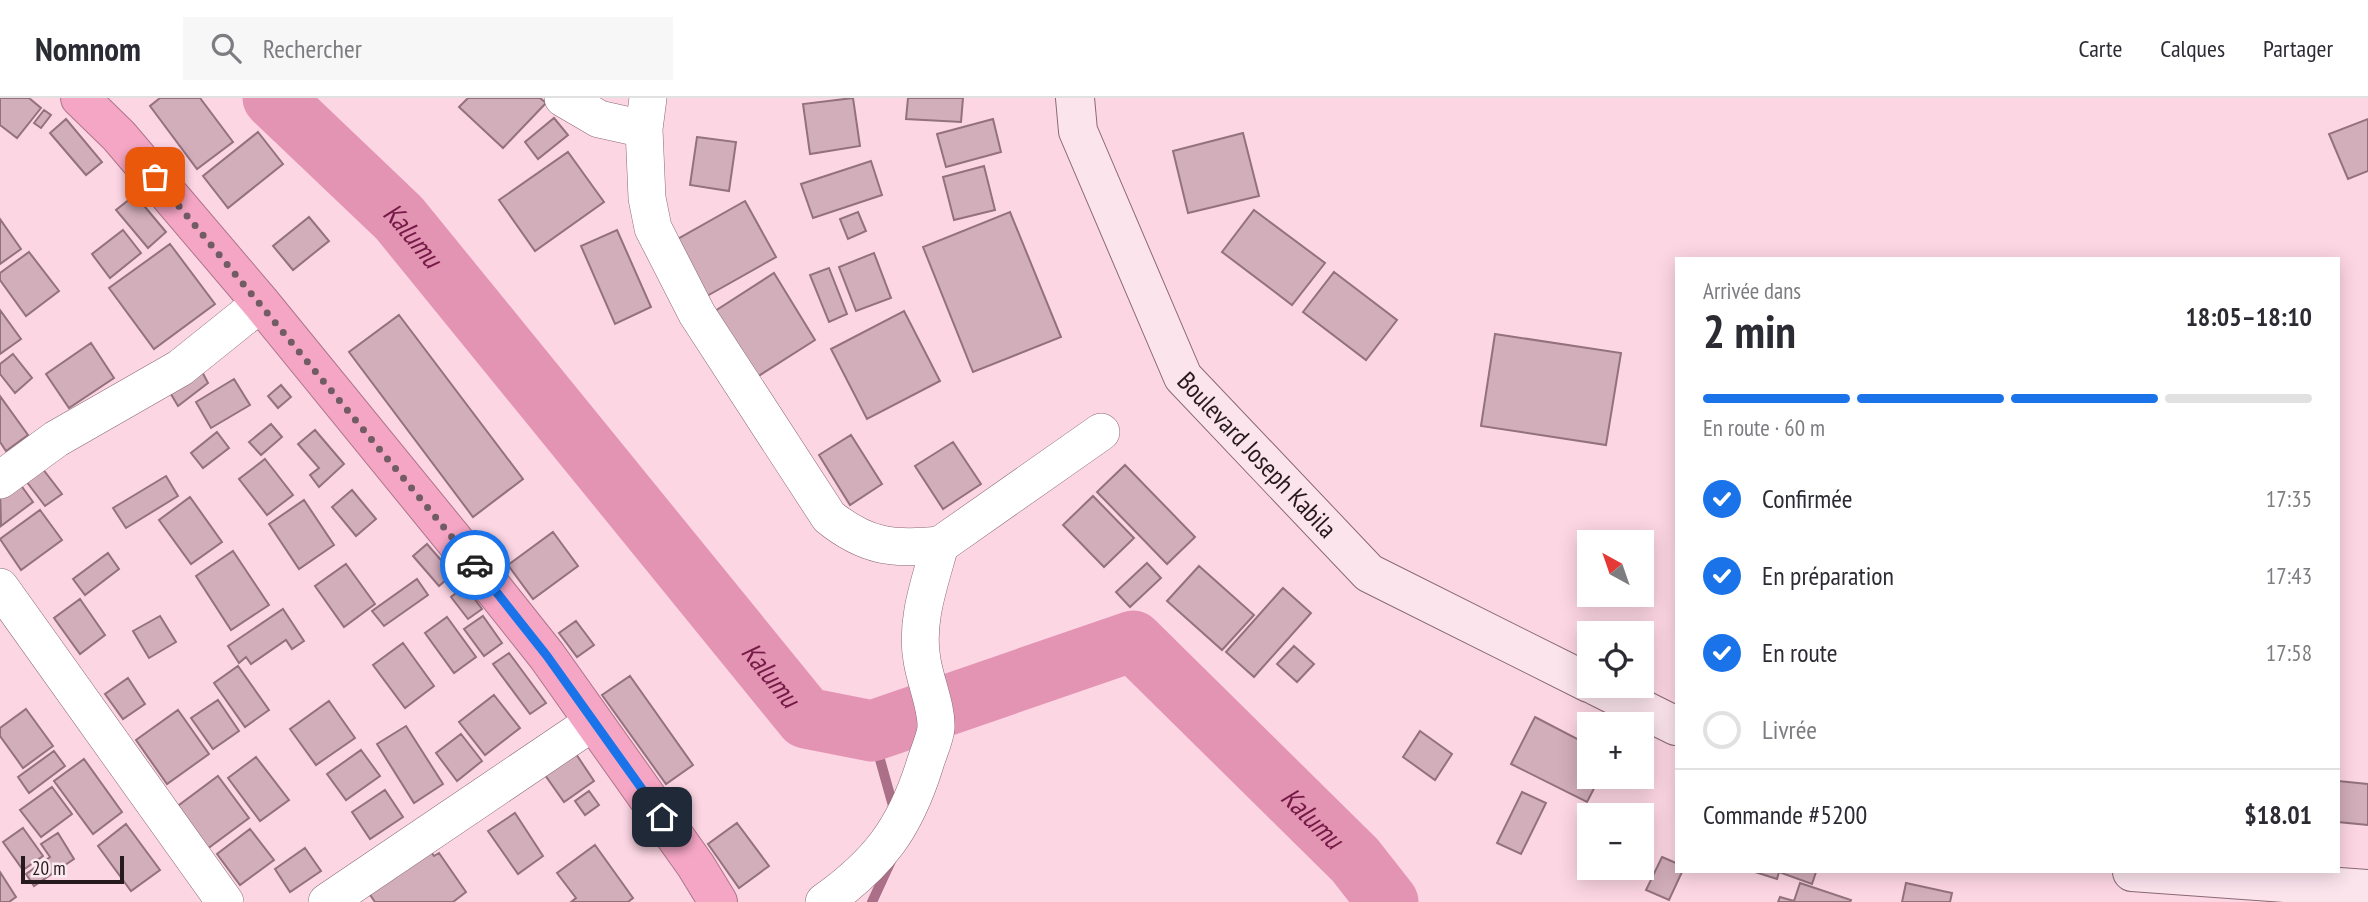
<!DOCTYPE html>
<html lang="fr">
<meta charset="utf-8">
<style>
:root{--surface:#fff;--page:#f7f7f7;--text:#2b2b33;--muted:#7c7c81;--line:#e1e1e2;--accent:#1a73e8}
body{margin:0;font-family:"PT Sans Narrow",sans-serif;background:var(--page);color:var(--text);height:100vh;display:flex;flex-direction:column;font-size:26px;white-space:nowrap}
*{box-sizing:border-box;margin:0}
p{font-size:23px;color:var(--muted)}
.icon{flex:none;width:38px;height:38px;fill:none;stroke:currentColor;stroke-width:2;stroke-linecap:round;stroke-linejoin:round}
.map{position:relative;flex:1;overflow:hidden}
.panel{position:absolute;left:1675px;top:159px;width:665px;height:616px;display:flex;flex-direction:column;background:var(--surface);border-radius:0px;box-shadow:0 4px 18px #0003}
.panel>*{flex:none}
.needle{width:46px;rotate:320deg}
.tools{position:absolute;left:1577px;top:432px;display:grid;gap:14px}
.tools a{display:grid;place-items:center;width:77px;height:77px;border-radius:0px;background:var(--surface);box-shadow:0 4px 18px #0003;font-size:35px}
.scale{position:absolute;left:21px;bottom:18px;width:103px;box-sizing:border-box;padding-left:7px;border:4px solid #271a1f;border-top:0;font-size:19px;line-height:24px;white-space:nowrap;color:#271a1f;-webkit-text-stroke:5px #fbebf0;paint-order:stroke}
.pin{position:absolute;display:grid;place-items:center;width:60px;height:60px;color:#fff;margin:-30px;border-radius:14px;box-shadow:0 4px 10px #0006}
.courier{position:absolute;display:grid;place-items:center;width:70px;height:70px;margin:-35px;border:5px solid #1a73e8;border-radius:50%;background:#fff;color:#222;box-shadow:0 2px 9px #0007}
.summary em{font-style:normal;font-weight:600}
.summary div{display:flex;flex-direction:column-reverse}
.summary{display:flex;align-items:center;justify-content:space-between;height:119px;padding:0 28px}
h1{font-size:46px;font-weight:600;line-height:52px}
.bar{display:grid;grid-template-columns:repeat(4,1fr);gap:10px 7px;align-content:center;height:84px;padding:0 28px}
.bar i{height:9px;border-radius:5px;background:var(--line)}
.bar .selected{background:var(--accent)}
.bar p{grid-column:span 4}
.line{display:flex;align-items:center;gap:18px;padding:0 28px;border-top:2px solid var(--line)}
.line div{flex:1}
ol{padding:0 28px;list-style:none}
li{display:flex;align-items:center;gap:21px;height:77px}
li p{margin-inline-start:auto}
li .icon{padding:7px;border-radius:50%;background:var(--accent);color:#fff;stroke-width:4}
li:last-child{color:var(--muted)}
li i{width:38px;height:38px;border:4px solid var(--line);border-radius:50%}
header{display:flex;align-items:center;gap:42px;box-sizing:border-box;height:98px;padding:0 35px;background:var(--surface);border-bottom:2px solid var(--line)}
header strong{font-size:33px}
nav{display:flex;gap:38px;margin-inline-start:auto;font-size:24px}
.search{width:490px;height:63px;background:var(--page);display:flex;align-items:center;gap:18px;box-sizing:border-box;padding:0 24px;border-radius:0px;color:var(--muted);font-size:26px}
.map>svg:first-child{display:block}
</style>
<header>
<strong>Nomnom</strong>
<div class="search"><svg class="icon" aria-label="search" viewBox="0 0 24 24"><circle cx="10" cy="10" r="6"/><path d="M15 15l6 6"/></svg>Rechercher</div>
<nav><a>Carte</a><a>Calques</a><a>Partager</a></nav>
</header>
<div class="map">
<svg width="2368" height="804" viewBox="0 0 2368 804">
<rect width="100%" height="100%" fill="#fdd6e4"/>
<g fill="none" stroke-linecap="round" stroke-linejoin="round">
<!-- stream -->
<path stroke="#ab6f87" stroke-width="10" d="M872,633l23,82
M872,804l19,-41"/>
<!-- river -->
<path stroke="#e494b3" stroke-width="61" id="s1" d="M273,0l126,120 407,500 66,13 261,-90 222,219 33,42"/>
</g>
<!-- building -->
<path fill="#d2adba" stroke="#93717d" stroke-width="2" d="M0,0h29l12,10 -24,30 -17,-13z
M160,0h40l33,44 -36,27 -47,-63z
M468,0h72l6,5 -43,45 -44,-41z
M853,0l7,48 -50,8 -7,-50z
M908,0h55l-2,24 -55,-3z
M44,12l7,5 -10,13 -7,-5z
M554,20l14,17 -30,24 -13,-17z
M66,21l36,43 -16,13 -36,-42z
M993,21l8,33 -55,15 -9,-33z
M2368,21v52l-20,8 -19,-45z
M258,34l25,32 -55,44 -25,-32z
M1243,35l16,63 -71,17 -15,-62z
M697,39l39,5 -7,49 -39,-6z
M568,54l36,50 -69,49 -36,-51z
M871,63l11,34 -69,23 -12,-34z
M984,68l11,44 -41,10 -11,-43z
M135,97l31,37 -18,16 -32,-38z
M745,103l31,56 -69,39 -31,-56z
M1254,112l71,53 -33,42 -70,-53z
M858,114l8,19 -18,8 -8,-20z
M1010,114l51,125 -88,35 -50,-125z
M309,119l20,24 -36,29 -20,-24z
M0,121l21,30 -21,15z
M123,132l18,23 -31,25 -18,-24z
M617,132l34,77 -36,17 -34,-78z
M170,146l45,60 -61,45 -45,-61z
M29,154l30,39 -33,25 -26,-36v-7z
M874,155l17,45 -35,13 -17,-44z
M829,170l18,46 -18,8 -19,-47z
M1334,174l63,48 -31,40 -63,-48z
M774,175l41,67 -58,37 -42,-66z
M0,212l21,29 -21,15z
M904,213l36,70 -73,38 -36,-70z
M399,217l124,164 -50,38 -124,-165z
M1495,236l126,19 -15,92 -125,-19z
M91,245l23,35 -45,30 -23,-34z
M13,256l19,24 -17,15 -15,-19v-10z
M198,266l10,19 -30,23 -13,-22z
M234,281l16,26 -39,23 -15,-26z
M281,287l10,12 -13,11 -10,-12z
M0,298l28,39 -22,16 -6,-9z
M271,326l11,13 -21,18 -12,-13z
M315,332l29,34 -25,23 -9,-12 9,-7 -21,-24z
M217,334l12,16 -26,20 -12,-15z
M851,337l31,49 -32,21 -31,-50z
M953,344l28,42 -38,25 -28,-43z
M265,361l28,36 -26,20 -28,-36z
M39,366l23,30 -17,12 -22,-29z
M1125,367l70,72 -28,27 -70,-72z
M166,378l12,20 -52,32 -13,-20z
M15,379l18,25 -32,24 -1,-39z
M352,392l24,29 -20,17 -24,-29z
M1093,398l41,42 -30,29 -41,-42z
M190,399l32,45 -31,22 -32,-44z
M304,402l30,45 -35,24 -30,-45z
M40,412l22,30 -41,30 -21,-31z
M553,434l25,34 -45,33 -25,-34z
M427,446l26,30 -14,12 -26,-30z
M233,453l36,54 -38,25 -35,-54z
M108,455l11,16 -34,26 -12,-16z
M1147,465l14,15 -31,29 -14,-15z
M346,466l29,40 -31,23 -29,-41z
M1199,468l55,49 -32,35 -55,-49z
M417,481l11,16 -44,31 -12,-15z
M465,488l17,23 -14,10 -17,-22z
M1283,490l28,25 -57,64 -28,-25z
M80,501l25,36 -25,19 -26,-36z
M283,511l21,32 -12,8 -6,-9 -35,24 -5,-7 -7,6 -11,-17z
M160,518l16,26 -27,16 -16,-27z
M483,518l19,27 -18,13 -20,-27z
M447,519l29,40 -22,16 -29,-40z
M576,523l18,24 -17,12 -18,-24z
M403,545l31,43 -29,22 -32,-43z
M1294,548l20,18 -17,18 -20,-18z
M509,555l37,50 -16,11 -37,-50z
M238,568l31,44 -24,17 -31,-44z
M630,578l63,89 -27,19 -64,-89z
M128,580l17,26 -22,15 -18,-25z
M494,597l26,33 -35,27 -26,-33z
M218,602l21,31 -26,18 -22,-31z
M329,603l26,37 -39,27 -26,-36z
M26,611l27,37 -30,22 -23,-32v-8z
M178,612l31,44 -42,30 -31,-44z
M1535,619l54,28v32h11l-13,25 -76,-38z
M406,628l37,58 -29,19 -37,-59z
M1420,633l32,23 -17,26 -32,-23z
M461,636l21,27 -25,20 -21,-28z
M361,652l19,26 -34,24 -19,-26z
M54,653l11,15 -36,27 -11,-16z
M576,656l18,27 -30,21 -19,-27z
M256,659l33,43 -29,21 -32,-43z
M84,661l38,53 -29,22 -39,-53z
M218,678l31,42 -46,34 -32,-41z
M2338,683l30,3v41l-30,-3z
M52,689l20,27 -31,23 -21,-27z
M385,692l18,27 -33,22 -18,-27z
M589,693l10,14 -14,10 -10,-14z
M1522,694l24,11 -25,51 -24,-11z
M515,715l28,43 -25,18 -30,-43z
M737,725l32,43 -30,22 -31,-44z
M126,726l34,46 -29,21 -33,-45z
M23,730l20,28 -20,14 -20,-28z
M250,731l24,31 -34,25 -23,-31z
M58,735l16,26 -40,27 -8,-12 24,-17 -9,-13z
M595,747l38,53 -5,4h-57l5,-4 -19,-25z
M427,748l7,10 5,-3 27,39 -13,10h-78l-9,-13z
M305,750l16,23 -31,21 -15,-23z
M1662,759l14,6v9h6l-13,28 -23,-10z
M0,774l16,25 -7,5h-9z
M1755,774h61l-4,12 -33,-12 -2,7z
M1800,785l51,17 -1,2h-72l2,-5 14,4z
M1906,785l46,10 -2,9h-48z"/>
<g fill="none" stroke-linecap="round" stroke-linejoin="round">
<defs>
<path id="street" d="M563,0l36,21 45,10 4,-31
M644,31l3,69 6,30 44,86 132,203c37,30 65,33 111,28l161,-113
M0,382l56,-41 124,-71 81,-65
M0,489l225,315
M327,804l266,-180
M824,804c55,-39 81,-74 101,-138 3,-11 10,-25 11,-36 1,-21 -11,-47 -14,-68 -7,-39 8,-78 18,-115"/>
<g id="secondary">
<path id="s2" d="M1075,0l3,33 105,246 186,196 220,110"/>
<path d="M1596,588l80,40"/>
<path d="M2132,774l236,17"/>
</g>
<path id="highway" d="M80,0l39,38 142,167 220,270 66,83 149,210 22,36"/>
</defs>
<!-- street casing -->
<use href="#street" stroke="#8a6875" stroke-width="38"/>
<!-- secondary casing -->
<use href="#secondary" stroke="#8a6875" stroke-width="40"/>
<!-- highway casing -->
<use href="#highway" stroke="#ad758a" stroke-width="40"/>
<!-- street -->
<use href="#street" stroke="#fff" stroke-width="37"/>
<!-- secondary -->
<use href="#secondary" stroke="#fce4ed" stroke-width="38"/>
<!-- highway -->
<use href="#highway" stroke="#f5a6c4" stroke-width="38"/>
</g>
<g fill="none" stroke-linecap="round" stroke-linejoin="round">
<!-- done -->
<path stroke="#725c64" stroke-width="7" stroke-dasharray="0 12.6" d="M155,79l320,388"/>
<!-- route -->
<path stroke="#1a73e8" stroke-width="9" d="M475,467l72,91 115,161"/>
</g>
<g text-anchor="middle" stroke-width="5" stroke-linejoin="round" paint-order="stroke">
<!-- street labels -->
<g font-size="26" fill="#271a1f" stroke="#fbebf0">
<text dy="9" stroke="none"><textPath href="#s2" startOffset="408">Boulevard Joseph Kabila</textPath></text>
</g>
<!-- water labels -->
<g font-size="28" font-style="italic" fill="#751947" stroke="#fbebf0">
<text dy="10" stroke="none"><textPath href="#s1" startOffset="196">Kalumu</textPath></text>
<text dy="10" stroke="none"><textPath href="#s1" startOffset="763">Kalumu</textPath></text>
<text dy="10" stroke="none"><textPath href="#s1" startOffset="1414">Kalumu</textPath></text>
</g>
</g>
</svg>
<div class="tools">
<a><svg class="needle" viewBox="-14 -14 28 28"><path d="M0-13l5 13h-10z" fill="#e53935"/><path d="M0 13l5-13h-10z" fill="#7c7c81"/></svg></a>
<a><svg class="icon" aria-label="locate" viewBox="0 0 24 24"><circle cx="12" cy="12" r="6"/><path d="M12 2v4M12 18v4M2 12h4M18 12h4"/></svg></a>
<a>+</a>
<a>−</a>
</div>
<div class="scale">20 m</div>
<div class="pin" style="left:155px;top:79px;background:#ea580c"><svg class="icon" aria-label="bag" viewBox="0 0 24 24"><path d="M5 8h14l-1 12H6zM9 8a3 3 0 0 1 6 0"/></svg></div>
<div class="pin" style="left:662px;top:719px;background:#1f2937"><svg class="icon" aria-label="home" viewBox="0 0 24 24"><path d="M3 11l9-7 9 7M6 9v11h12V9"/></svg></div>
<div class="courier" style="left:475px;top:467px"><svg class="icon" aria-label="car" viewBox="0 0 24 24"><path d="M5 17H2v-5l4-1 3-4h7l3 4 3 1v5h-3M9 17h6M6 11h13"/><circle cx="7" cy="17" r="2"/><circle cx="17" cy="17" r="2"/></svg></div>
<section class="panel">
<div class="summary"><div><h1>2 min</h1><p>Arrivée dans</p></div><em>18:05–18:10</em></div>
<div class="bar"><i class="selected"></i><i class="selected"></i><i class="selected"></i><i></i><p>En route · 60 m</p></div>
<ol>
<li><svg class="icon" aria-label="check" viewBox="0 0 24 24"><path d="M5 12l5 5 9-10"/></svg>Confirmée<p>17:35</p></li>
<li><svg class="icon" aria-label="check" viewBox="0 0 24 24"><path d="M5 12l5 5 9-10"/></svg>En préparation<p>17:43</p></li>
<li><svg class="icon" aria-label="check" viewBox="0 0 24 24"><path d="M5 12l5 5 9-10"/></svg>En route<p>17:58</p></li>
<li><i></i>Livrée</li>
</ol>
<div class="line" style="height:91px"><div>Commande #5200</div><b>$18.01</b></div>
</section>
</div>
